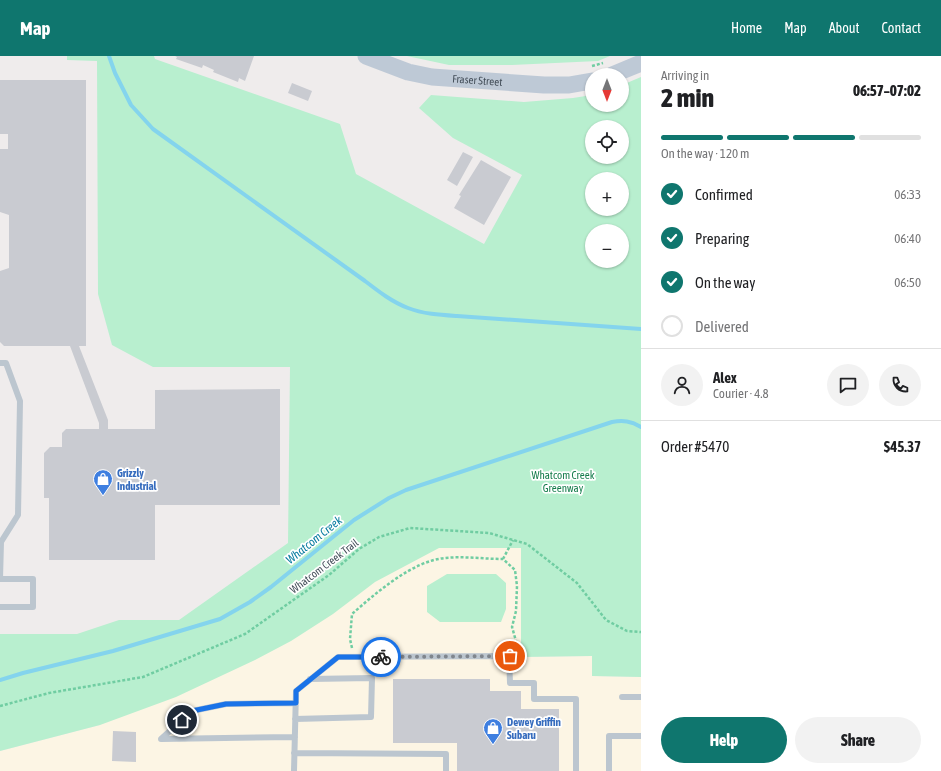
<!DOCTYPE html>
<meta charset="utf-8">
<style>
:root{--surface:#fff;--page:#f2f2f2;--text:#202124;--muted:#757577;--line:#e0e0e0;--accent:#0f766e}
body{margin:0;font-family:"Asap Condensed",sans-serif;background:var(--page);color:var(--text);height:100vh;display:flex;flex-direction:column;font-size:15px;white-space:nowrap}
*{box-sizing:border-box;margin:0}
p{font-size:13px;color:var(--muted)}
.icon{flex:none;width:22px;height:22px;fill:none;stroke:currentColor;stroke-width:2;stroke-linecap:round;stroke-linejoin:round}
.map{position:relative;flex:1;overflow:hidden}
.side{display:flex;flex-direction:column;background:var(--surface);width:300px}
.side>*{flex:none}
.needle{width:26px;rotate:180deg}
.buttons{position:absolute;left:585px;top:12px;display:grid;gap:8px}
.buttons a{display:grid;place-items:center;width:44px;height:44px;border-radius:50%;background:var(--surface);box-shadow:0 1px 3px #0004;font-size:20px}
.pin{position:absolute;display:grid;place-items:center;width:34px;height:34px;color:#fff;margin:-17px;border:2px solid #fff;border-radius:50%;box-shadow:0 1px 4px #0007}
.courier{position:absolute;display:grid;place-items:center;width:40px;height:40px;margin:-20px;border:3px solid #1a73e8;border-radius:50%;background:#fff;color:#222;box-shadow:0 1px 5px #0007}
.summary em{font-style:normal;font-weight:800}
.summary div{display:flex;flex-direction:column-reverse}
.summary{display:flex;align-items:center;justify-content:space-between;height:68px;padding:0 20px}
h1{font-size:26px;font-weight:800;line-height:30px}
.bar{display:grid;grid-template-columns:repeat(4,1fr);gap:6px 4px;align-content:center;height:48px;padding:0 20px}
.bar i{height:5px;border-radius:3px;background:var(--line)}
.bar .selected{background:var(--accent)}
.bar p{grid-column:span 4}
.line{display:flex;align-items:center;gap:10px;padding:0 20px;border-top:1px solid var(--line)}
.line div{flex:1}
.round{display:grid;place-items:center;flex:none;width:42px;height:42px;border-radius:21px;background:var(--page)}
ol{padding:0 20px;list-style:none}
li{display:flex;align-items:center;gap:12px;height:44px}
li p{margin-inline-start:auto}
li .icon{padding:4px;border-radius:50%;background:var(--accent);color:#fff;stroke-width:4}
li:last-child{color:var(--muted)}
li i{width:22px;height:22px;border:2px solid var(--line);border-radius:50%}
.primary-button{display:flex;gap:8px;margin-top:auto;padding:8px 20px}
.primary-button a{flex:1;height:46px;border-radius:24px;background:var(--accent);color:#fff;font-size:16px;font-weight:800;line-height:46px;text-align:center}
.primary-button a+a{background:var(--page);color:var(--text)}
header{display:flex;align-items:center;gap:24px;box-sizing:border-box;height:56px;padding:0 20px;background:var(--accent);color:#fff}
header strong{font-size:19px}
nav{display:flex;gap:22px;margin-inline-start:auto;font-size:14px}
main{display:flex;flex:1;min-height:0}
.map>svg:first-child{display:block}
</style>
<header>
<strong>Map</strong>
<nav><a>Home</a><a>Map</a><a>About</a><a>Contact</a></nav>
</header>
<main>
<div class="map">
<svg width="641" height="715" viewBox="0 0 641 715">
<rect width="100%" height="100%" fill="#efecec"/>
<!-- commercial -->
<path fill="#fcf5e4" d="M378,491l143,1v109l71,-1v20l49,1v94h-641v-20l100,-26z"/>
<!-- green -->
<path fill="#b8efcf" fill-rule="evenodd" d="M67,0h87l1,3 185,65 16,50 128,70 38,-69 -69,-37 -34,-30 12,-13 93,7 49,-4 19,-3v10h30v-20l19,-8v600l-49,-1v-20l-71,1v-109h-82l-64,34 -42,32 -42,27 -36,19 -79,37 -76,28 -100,26v-117h77l42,-14h60l109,-77 2,-176h-137l-41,-22 -14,-51 -1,-233 -30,-1zM592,71h30v30h-30zM592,123h30v30h-30zM592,175h30v30h-30z
M407,0h203l-12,5 -86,4h-63z
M447,518h49l10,9v26l-5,13h-61l-13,-10v-26z"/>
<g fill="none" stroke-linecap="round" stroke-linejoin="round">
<!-- stream -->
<path stroke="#84d4ed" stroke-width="4" d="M109,0l6,17 16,32 22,24 212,152c13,10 27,21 43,27 15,6 33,7 49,8l184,13
M0,624l23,-7 90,-22 107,-32 30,-17 21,-15 83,-67 35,-22 17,-8 206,-68c11,-2 19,-1 29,5"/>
</g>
<!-- building -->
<path fill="#c9cbd1" d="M175,0h79l-9,25 -6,-3 -1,4 -25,-10 1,-2 -11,-5 -1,3 -26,-9 1,-2z
M0,24h86v266h-7l29,74v9h47v-39l125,-1v116h-125v55h-106v-62h-5v-45l6,-6h12v-14l4,-4h33v-6l-29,-77h-66l-4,-4v-71l9,-3v-53l-9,-3v-63h8v-15h-8z
M292,27l20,8 -4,10 -20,-8z
M463,96l10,5 -16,29 -10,-6z
M481,104l30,17 -27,48 -30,-17 7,-12 -2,-1z
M393,623h97v12h31v18h38v62h-102v-28h-64z
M113,675l23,1v30l-24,-1z"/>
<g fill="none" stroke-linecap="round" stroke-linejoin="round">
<!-- path -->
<path stroke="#70cda2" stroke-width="2.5" stroke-dasharray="3 2" stroke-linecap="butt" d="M592,10l11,-3
M503,503l10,-19
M352,592l-2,-9 2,-25c24,-21 60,-53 93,-56 19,-2 39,1 58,1l12,11 2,16 -1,25 -4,16 4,14 -3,7
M0,650l49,-13 94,-16 102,-43 84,-59 30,-26 20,-12 31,-9 79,5 38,11 50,39 29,37 21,11 14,1"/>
<!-- lane -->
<path stroke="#bcc6cf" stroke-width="6" d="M0,307h6l14,38 -2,114 -17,27 -1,37h33v28h-33
M622,641h19
M295,663l76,-2 1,-39 -62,1
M295,681l-134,2 31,-28 34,-7 69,-1
M294,697l152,1v17
M294,715l2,-80 42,-34 171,-1 1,27h24v16h42v72
M609,715v-35h32"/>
<!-- secondary -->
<g stroke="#bec9d6" stroke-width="17">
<path id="s1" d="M366,0l42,16 24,5 112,8h25l23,-4"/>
<path d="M612,19l29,-12"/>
</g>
</g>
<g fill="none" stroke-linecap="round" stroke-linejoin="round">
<!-- done -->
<path stroke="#80868d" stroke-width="4" stroke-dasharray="0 7.2" d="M381,601l129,-1"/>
<!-- route -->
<path stroke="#1a73e8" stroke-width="5" d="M182,664l10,-9 34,-7 70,-1v-12l42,-34h43"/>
</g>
<!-- icons -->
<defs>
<symbol id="shop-pin" viewBox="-11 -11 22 30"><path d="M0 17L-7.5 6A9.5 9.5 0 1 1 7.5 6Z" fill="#3f7fe0" stroke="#fff"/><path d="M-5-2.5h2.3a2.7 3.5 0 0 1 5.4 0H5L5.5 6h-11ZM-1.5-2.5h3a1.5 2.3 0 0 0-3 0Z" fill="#fff"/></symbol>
</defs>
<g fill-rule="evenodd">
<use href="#shop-pin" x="92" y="412" width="22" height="30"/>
<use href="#shop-pin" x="482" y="661" width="22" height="30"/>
</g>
<g text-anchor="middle" stroke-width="3.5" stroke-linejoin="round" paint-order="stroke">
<!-- street labels -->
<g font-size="11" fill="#444f5a" stroke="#fff">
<text dy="4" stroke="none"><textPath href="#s1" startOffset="115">Fraser Street</textPath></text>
<text transform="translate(324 510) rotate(-37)" y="4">Whatcom Creek Trail</text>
</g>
<!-- shop labels -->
<g font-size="11" font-weight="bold" fill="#366cbe" stroke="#fff" text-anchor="start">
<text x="117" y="421">Grizzly<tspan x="117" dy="13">Industrial</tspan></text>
<text x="507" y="670">Dewey Griffin<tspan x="507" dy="13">Subaru</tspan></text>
</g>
<!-- park labels -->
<g font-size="11" fill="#147c4b" stroke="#fff">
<text x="563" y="423">Whatcom Creek<tspan x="563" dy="13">Greenway</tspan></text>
</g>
<!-- water labels -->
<g font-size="12" font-style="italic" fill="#097ca0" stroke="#fff">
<text transform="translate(314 484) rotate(-39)" y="4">Whatcom Creek</text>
</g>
</g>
</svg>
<div class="buttons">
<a><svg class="needle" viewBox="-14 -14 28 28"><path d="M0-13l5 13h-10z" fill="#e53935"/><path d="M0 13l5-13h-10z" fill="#757577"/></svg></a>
<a><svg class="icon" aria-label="locate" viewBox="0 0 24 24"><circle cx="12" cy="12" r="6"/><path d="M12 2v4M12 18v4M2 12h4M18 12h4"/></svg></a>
<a>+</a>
<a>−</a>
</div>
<div class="pin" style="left:510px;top:600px;background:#ea580c"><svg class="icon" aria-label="bag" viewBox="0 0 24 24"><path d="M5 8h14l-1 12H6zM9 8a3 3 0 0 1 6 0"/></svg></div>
<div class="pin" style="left:182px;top:664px;background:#1f2937"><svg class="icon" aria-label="home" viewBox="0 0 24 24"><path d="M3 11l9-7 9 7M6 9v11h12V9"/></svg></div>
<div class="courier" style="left:381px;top:601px"><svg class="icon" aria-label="bike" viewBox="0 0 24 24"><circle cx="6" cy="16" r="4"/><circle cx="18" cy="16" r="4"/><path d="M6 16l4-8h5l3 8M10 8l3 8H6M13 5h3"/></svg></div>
</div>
<section class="side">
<div class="summary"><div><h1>2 min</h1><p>Arriving in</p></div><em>06:57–07:02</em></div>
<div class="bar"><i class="selected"></i><i class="selected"></i><i class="selected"></i><i></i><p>On the way · 120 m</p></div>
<ol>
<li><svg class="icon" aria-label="check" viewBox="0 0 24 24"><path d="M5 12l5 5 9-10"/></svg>Confirmed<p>06:33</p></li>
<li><svg class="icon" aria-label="check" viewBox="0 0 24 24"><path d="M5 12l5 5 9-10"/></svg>Preparing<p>06:40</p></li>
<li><svg class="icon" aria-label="check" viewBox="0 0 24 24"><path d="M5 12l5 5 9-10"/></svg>On the way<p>06:50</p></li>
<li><i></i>Delivered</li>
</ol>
<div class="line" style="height:72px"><a class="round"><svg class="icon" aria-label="person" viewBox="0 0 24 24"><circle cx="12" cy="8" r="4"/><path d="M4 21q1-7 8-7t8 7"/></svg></a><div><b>Alex</b><p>Courier · 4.8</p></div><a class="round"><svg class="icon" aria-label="chat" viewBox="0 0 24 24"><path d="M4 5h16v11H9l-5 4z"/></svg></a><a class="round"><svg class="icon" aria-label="phone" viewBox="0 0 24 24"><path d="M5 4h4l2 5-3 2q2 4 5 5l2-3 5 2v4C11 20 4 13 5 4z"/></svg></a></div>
<div class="line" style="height:52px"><div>Order #5470</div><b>$45.37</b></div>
<div class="primary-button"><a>Help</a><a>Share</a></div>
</section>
</main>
